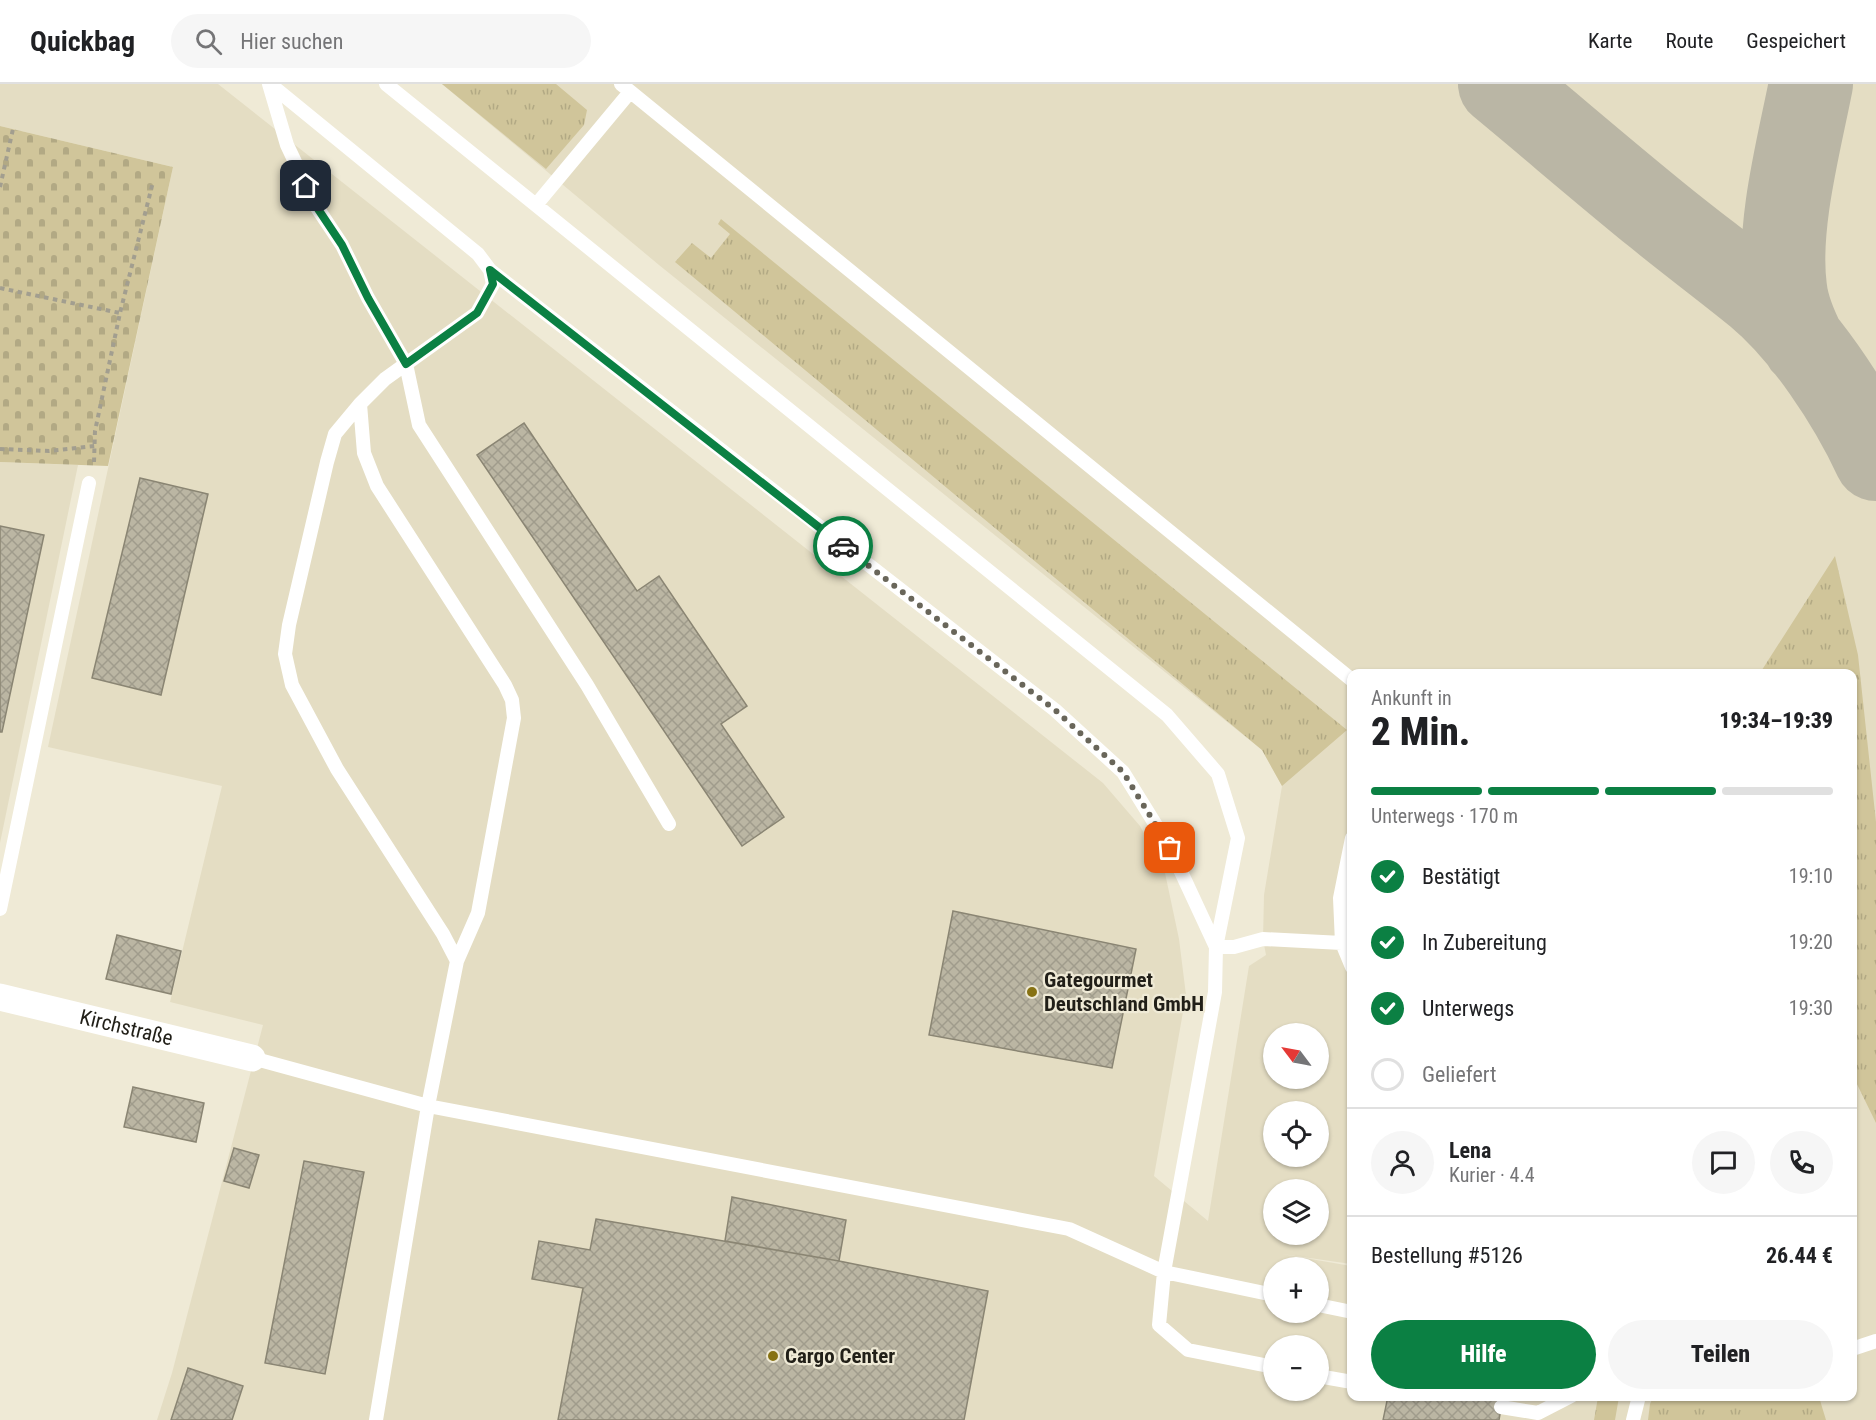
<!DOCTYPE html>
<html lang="de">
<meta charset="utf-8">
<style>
:root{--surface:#fff;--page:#f6f6f6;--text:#202124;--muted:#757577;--line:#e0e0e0;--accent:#0b8043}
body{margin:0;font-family:"Roboto Condensed",sans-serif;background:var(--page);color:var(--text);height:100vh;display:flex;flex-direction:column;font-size:22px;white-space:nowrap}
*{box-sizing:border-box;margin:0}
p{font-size:20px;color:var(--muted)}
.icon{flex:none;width:33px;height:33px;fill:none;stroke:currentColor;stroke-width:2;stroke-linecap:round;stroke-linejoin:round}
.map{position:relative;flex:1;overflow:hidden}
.details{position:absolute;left:1347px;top:585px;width:510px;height:732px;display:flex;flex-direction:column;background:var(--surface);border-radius:12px;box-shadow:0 2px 4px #0004}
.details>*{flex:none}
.needle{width:39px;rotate:302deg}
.buttons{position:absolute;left:1263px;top:939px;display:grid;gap:12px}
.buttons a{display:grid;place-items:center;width:66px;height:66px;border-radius:50%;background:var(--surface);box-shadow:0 2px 4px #0004;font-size:30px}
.pin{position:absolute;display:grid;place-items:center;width:51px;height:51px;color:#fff;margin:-26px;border-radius:12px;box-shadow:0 3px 9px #0006}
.courier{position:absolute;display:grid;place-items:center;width:60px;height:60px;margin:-30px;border:4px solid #0b8043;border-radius:50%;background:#fff;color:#222;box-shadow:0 2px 8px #0007}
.overview em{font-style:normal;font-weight:800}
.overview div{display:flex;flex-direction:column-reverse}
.overview{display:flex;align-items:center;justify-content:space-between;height:102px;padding:0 24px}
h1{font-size:39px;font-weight:800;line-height:45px}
.bar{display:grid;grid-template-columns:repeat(4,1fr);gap:9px 6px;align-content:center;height:72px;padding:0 24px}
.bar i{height:8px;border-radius:4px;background:var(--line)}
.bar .selected{background:var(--accent)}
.bar p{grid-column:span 4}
.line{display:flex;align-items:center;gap:15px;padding:0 24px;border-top:2px solid var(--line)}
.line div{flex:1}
.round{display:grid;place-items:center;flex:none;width:63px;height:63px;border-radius:32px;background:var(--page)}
ol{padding:0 24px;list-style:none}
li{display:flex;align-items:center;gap:18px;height:66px}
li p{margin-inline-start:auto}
li .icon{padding:6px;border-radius:50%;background:var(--accent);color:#fff;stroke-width:4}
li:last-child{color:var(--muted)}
li i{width:33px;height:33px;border:3px solid var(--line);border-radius:50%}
.action{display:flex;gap:12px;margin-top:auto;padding:12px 24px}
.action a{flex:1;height:69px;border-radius:36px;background:var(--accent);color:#fff;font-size:24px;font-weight:800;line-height:69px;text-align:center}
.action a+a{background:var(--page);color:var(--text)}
header{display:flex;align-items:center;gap:36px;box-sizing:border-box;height:84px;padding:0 30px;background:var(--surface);border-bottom:2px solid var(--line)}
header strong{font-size:28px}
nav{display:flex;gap:33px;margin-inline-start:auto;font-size:21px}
.search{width:420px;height:54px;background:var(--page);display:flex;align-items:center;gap:15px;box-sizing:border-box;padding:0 21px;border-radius:33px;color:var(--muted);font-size:22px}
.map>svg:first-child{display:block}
</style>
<header>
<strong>Quickbag</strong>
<div class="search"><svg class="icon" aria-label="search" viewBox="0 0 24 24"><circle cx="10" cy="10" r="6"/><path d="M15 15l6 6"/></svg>Hier suchen</div>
<nav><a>Karte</a><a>Route</a><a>Gespeichert</a></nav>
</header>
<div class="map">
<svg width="1876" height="1336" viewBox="0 0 1876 1336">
<defs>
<pattern id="grass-tufts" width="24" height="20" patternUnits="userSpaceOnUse" patternTransform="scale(1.5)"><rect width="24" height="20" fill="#d0c59a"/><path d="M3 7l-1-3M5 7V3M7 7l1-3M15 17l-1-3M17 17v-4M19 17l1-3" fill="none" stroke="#b2a984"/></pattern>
<pattern id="cemetery-stones" width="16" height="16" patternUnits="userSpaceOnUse" patternTransform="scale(1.5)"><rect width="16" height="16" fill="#d0c59a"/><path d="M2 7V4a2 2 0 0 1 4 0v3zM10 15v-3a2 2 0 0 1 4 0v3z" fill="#b2a984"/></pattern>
<pattern id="building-cross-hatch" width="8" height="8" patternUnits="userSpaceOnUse" patternTransform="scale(1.5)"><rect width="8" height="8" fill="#bbb6a3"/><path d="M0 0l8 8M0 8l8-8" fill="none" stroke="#a09c8c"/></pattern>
</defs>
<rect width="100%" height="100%" fill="#efead6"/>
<!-- built -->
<path fill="#e4ddc3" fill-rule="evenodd" d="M0,0h218l885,699 37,43 25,47 14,66 7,56 -32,181 54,45 41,-255 17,-11 -3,-16 1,-44 18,-109 -20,-36 -603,-485 -217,-181h1434v1336h-377l4,-23 349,-1v-722h-500l-1,590 -69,-10 69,12 1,130 35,1 -5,23h-1225l15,-47 91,-348 -93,-23 52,-216 -174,-39 125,-580 -173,-41zM1274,950h44v44h-44zM1274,1028h44v44h-44zM1274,1106h44v44h-44zM1274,1184h44v44h-44zM1274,1262h44v44h-44z
M0,378l78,3 -78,378z"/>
<!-- grass -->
<path fill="url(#grass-tufts)" d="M442,0h114l31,26 -3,15 -38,44z
M721,135l626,511 -65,56 -20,-36 -587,-488 17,-19 19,15 19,-24 -12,-10z
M1835,472l23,99 18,167v301l-23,-47 -1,-402 -92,-1z
M1598,1313h21l-4,23h-21z
M1653,1313h166l7,23h-178l2,-16z"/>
<!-- cemetery -->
<path fill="url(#cemetery-stones)" d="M0,42l173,41 -65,299 -108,-4z"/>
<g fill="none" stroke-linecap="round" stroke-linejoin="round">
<!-- taxiway -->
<path stroke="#bab6a5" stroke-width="84" d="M1500,0c52,43 104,88 157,131 33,27 67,52 100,79 47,39 93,109 119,165
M1804,260c-9,-18 -17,-36 -19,-56 -8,-62 14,-143 26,-204"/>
</g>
<!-- building -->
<path fill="url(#building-cross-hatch)" stroke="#8a8573" stroke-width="1.5" d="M524,339l113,168 22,-15 88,130 -26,18 63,93 -42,29 -265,-391z
M140,394l68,16 -47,201 -69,-17z
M0,442l44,9 -42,197h-2z
M953,827l183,38 -24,119 -183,-33z
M117,851l64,16 -10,43 -65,-15z
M133,1003l71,16 -8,39 -72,-15z
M234,1064l25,7 -10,33 -25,-7z
M304,1077l60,11 -39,202 -60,-11z
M732,1113l114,23 -7,41 -114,-20z
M596,1135l243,42 149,30 -24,129h-406l25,-132 -51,-9 7,-38 51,9z
M188,1284l55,18 -11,34h-61z
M1388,1312h115l-4,24h-116z"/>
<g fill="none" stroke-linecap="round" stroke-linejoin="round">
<!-- path -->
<path stroke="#a29e8f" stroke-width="4" stroke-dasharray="4.5 4.5" stroke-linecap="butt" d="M0,103l13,-58
M0,204l120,25
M0,365l49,2 46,-5
M94,378l1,-31 25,-118 33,-131"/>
<!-- service -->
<path stroke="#fff" stroke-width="14" d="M269,0l18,61 29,61 26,39 26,53 38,66 13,61 168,260 82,139
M270,0l208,170 12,16 3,14 -16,29 -92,66 -25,25 -25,30 -8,28 -38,163 -4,29 7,31 45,84 106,165 14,27
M386,0l781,631 51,59 20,64 -22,109 -1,45 -51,280 -5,53 29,25 86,17
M621,0l731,596
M536,121l94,-113
M490,186l565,440 68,62 47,76 46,99
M360,320l4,49 13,33 128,199 7,15 2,18 -36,195 -21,48 -29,145 -52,314
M1352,754l-12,60 2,45 10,24
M0,825l89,-426
M1216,863h18l29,-8 79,4
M252,974l176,48 641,123 95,43 110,23
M1318,1221l34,7
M1852,1265l24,-8
M1318,1292l34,6
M1501,1323l37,6 33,-17
M1633,1336l6,-24"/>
<!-- minor -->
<path stroke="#fff" stroke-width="27" id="s1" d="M0,913l252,61"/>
</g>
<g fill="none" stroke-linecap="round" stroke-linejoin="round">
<!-- done -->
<path stroke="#69665a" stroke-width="6" stroke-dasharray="0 10.8" d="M843,462l212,164 68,62 47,76"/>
<!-- route -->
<path stroke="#0b8043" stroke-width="8" d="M306,102l10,20 26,39 26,53 38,66 71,-51 16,-29 -3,-14 353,276"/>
</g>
<!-- markers -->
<g fill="#877213" stroke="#efead6" stroke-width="2">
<circle cx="1032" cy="908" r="6"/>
<circle cx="773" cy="1272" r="6"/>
</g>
<g text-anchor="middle" stroke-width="4.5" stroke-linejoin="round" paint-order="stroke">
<!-- poi labels -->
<g font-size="21" font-weight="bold" fill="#211f18" stroke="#efead6" text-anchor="start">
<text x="1044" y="903">Gategourmet<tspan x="1044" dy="24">Deutschland GmbH</tspan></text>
<text x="785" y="1279">Cargo Center</text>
</g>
<!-- street labels -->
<g font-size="21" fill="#211f18" stroke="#efead6">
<text dy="7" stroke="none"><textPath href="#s1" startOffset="130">Kirchstraße</textPath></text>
</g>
</g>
</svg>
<div class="buttons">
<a><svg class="needle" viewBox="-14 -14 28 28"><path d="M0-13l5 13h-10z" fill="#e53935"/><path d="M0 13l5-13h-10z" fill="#757577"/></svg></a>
<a><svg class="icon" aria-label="locate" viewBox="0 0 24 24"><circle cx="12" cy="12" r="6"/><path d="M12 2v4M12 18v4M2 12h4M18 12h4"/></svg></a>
<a><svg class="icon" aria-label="layers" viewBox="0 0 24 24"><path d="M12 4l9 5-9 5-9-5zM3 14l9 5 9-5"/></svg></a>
<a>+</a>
<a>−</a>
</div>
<div class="pin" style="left:1170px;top:764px;background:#ea580c"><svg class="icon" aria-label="bag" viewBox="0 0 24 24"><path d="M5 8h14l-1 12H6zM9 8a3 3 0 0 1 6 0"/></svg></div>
<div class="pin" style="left:306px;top:102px;background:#1f2937"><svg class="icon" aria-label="home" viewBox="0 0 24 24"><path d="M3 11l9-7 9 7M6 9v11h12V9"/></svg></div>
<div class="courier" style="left:843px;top:462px"><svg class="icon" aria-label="car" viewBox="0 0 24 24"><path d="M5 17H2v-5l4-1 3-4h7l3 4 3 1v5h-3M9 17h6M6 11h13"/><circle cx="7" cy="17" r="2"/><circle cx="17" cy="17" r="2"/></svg></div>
<section class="details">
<div class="overview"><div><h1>2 Min.</h1><p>Ankunft in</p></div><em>19:34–19:39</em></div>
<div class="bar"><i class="selected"></i><i class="selected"></i><i class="selected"></i><i></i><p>Unterwegs · 170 m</p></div>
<ol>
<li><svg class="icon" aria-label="check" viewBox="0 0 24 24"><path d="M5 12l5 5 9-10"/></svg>Bestätigt<p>19:10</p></li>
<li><svg class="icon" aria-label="check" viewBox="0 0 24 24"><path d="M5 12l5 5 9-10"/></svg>In Zubereitung<p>19:20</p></li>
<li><svg class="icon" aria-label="check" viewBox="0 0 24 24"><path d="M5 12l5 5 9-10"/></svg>Unterwegs<p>19:30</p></li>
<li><i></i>Geliefert</li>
</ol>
<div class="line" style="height:108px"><a class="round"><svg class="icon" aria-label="person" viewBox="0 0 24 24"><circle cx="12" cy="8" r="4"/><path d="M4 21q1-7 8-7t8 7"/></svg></a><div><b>Lena</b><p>Kurier · 4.4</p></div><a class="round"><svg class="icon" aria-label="chat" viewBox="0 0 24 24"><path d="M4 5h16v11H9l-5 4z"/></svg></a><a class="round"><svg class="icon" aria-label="phone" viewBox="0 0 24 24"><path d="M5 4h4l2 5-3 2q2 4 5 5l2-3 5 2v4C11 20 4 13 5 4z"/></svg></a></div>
<div class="line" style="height:78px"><div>Bestellung #5126</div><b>26.44 €</b></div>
<div class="action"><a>Hilfe</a><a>Teilen</a></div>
</section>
</div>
